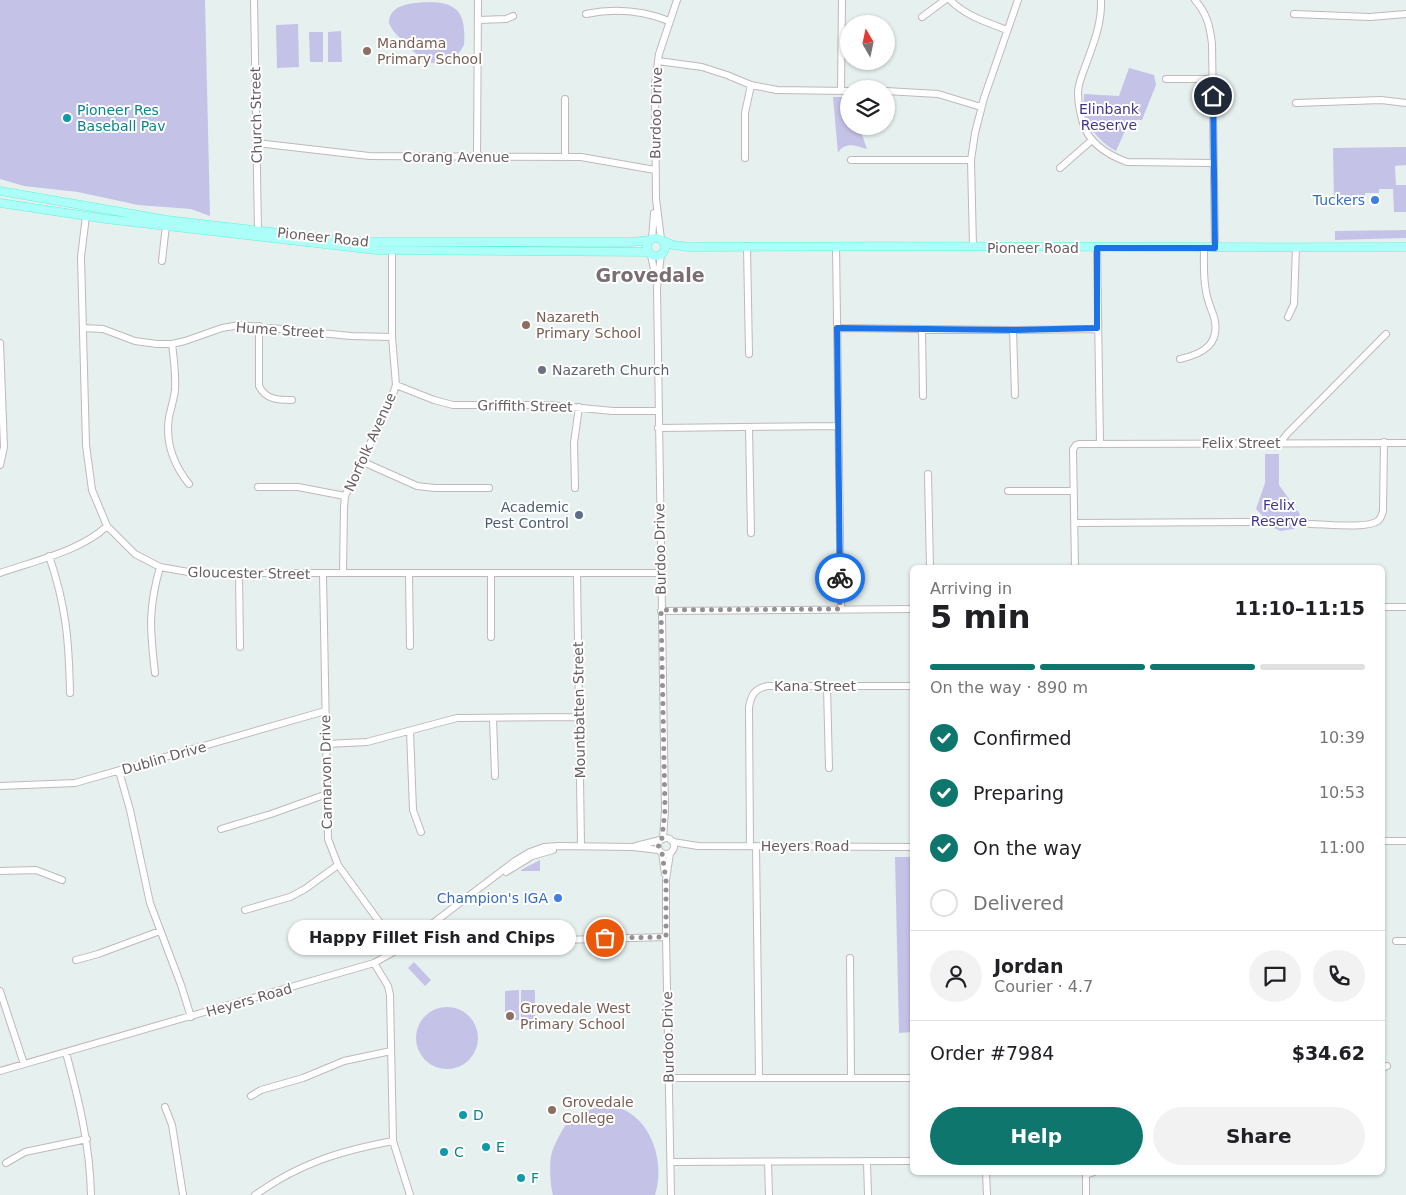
<!DOCTYPE html>
<meta charset="utf-8">
<style>
:root{--surface:#fff;--page:#f2f2f2;--text:#202124;--muted:#757577;--line:#e0e0e0;--accent:#0f766e}
body{margin:0;font-family:"DejaVu Sans",sans-serif;background:var(--page);color:var(--text);height:100vh;display:flex;flex-direction:column;font-size:19px;white-space:nowrap}
*{box-sizing:border-box;margin:0}
p{font-size:16px;color:var(--muted)}
.icon{flex:none;width:28px;height:28px;fill:none;stroke:currentColor;stroke-width:2;stroke-linecap:round;stroke-linejoin:round}
.map{position:relative;flex:1;overflow:hidden}
.details{position:absolute;left:910px;top:565px;width:475px;height:610px;display:flex;flex-direction:column;background:var(--surface);border-radius:8px;box-shadow:0 1px 4px #0004}
.details>*{flex:none}
.needle{width:32px;rotate:351deg}
.buttons{position:absolute;left:840px;top:15px;display:grid;gap:10px}
.buttons a{display:grid;place-items:center;width:55px;height:55px;border-radius:50%;background:var(--surface);box-shadow:0 1px 4px #0004;font-size:25px}
.pin{position:absolute;display:grid;place-items:center;width:42px;height:42px;color:#fff;margin:-21px;border:2px solid #fff;border-radius:50%;box-shadow:0 1px 5px #0007}
.courier{position:absolute;display:grid;place-items:center;width:50px;height:50px;margin:-25px;border:4px solid #1a73e8;border-radius:50%;background:#fff;color:#222;box-shadow:0 1px 6px #0007}
.bubble{position:absolute;height:35px;border-radius:18px;background:var(--surface);box-shadow:0 1px 4px #0004;font-size:16px;font-weight:700;line-height:35px;text-align:center}
.head em{font-style:normal;font-weight:700}
.head div{display:flex;flex-direction:column-reverse}
.head{display:flex;align-items:center;justify-content:space-between;height:85px;padding:0 20px}
h1{font-size:32px;font-weight:700;line-height:38px}
.bar{display:grid;grid-template-columns:repeat(4,1fr);gap:8px 5px;align-content:center;height:60px;padding:0 20px}
.bar i{height:6px;border-radius:4px;background:var(--line)}
.bar .active{background:var(--accent)}
.bar p{grid-column:span 4}
.line{display:flex;align-items:center;gap:12px;padding:0 20px;border-top:1px solid var(--line)}
.line div{flex:1}
.round{display:grid;place-items:center;flex:none;width:52px;height:52px;border-radius:26px;background:var(--page)}
ol{padding:0 20px;list-style:none}
li{display:flex;align-items:center;gap:15px;height:55px}
li p{margin-inline-start:auto}
li .icon{padding:5px;border-radius:50%;background:var(--accent);color:#fff;stroke-width:4}
li:last-child{color:var(--muted)}
li i{width:28px;height:28px;border:2px solid var(--line);border-radius:50%}
.cta{display:flex;gap:10px;margin-top:auto;padding:10px 20px}
.cta a{flex:1;height:58px;border-radius:30px;background:var(--accent);color:#fff;font-size:20px;font-weight:700;line-height:58px;text-align:center}
.cta a+a{background:var(--page);color:var(--text)}
.map>svg:first-child{display:block}
</style>
<div class="map">
<svg width="1406" height="1195" viewBox="0 0 1406 1195">
<rect width="100%" height="100%" fill="#e6f0ef"/>
<!-- green -->
<path fill="#c5c2e8" d="M0,0h205l5,216 -19,-7 -53,-4 -60,-13 -54,-6 -24,-7z
M429,2c31,0 37,14 35,43 -18,32 -41,18 -60,-3 -6,-6 -12,-11 -15,-19 0,-20 25,-20 40,-21z
M298,24l1,43 -22,1 -1,-43z
M341,31l1,31h-14v-30z
M309,32h14v30h-13z
M1129,68l25,7 2,10 -14,35h-12l-14,31c-21,-12 -35,-32 -32,-57l35,2z
M833,97h16v29h10l8,23c-11,-3 -22,-8 -29,4z
M1406,147v18l-11,1 1,19h10v27h-12l-1,-23h-14v4h-14v3l-8,1v7h-23l-1,-56z
M1406,230v8l-71,2v-9z
M1265,454h14v31l21,29 -6,15 -14,2 -16,-8 -2,-8 -6,-6 9,-26z
M895,857h17v175l-13,1z
M540,860v11h-19v-1z
M414,962l17,18 -6,6 -17,-18z
M519,990v30h-14v-29z
M521,990h14v30h-14z
M416 1038a31 31 0 1 1 62 0a31 31 0 1 1-62 0Z
M602,1106c6,1 14,0 20,3 31,13 43,55 33,86h-102c-3,-10 -4,-33 -1,-43 3,-9 10,-22 15,-29 7,-9 24,-14 35,-17z"/>
<g fill="none" stroke-linecap="round" stroke-linejoin="round">
<defs>
<path id="minor" d="M254,0l4,230
M950,0c16,16 36,22 57,30
M1101,0c1,24 -8,45 -16,67 -3,8 -7,17 -7,26 0,10 2,20 5,30 6,21 25,32 44,39l86,1
M1195,0c12,14 15,26 17,44l3,204
M586,14c29,-6 55,-4 83,7
M1294,14l76,3 36,-3
M922,17l23,-17
M478,20l28,-1 7,-3
M658,61l44,6 25,8 24,10 26,5 72,1
M1166,79h47
M841,91l1,-91
M886,91l52,3 43,13
M1296,103l85,-3 25,3
M257,143l112,13 212,1 74,13
M477,157l1,-157
M565,157v-58
M745,158v-45l6,-28
M851,160h120
M1060,168l32,-28
M86,216l-5,41 5,188 6,45 15,36 28,28 25,13 34,6h466
M652,239l2,-26
M661,239l-5,-40 -1,-115 4,-30 18,-54
M747,246l2,108
M836,246l5,363
M973,247l-2,-87 4,-27 9,-35 34,-98
M1097,248l3,195
M661,254l-4,34 8,522 -2,29
M651,255l5,24
M162,261l4,-36
M1288,317l6,-13 2,-57
M259,326v60c7,14 19,14 33,14
M83,328l20,1 32,12 22,3h15l13,-3 37,-13 18,-3 111,11 41,1
M837,328l176,2 84,-1
M922,329l1,67
M1013,330l2,65
M0,343l4,104 -4,18
M172,344c2,16 4,31 3,46 -1,9 -4,18 -6,27 -4,26 4,47 20,67
M1180,359c23,-5 41,-15 34,-42 -3,-9 -7,-17 -8,-26 -3,-14 -2,-29 -2,-43
M396,385l38,15 19,5h97l63,6h45
M658,428l180,-2
M749,428l2,105
M1280,443l7,-9 99,-100
M361,461l56,25 18,2h54
M928,474l2,94
M258,487h40l47,9
M575,488l-1,-45 5,-36
M1008,491h66
M1075,523l175,-1
M1310,524c16,0 56,5 68,-3 3,-3 4,-6 5,-10l1,-69
M49,556c17,49 20,85 21,137
M1075,568l-2,-119 3,-4 3,-1 327,-1
M0,573c34,-12 81,-22 107,-47
M343,573l1,-66 1,-11 46,-96 5,-15 -4,-48v-87
M239,574l1,73
M323,574l5,265 10,26 61,84
M409,574l1,72
M491,574v63
M577,574l4,272
M1382,607h24
M661,611l251,-2
M155,673c-5,-43 -7,-64 5,-106
M827,686l2,82
M493,718l2,58
M410,731l3,79 8,22
M326,744l41,-2 90,-24 122,-1
M119,771l11,39 20,93 31,82 10,32
M0,786l75,-3 250,-72
M221,829l50,-15 56,-20
M658 846a8 8 0 1 1 16 0a8 8 0 1 1-16 0Z
M1382,841h24
M673,842l25,4 214,1
M636,846l24,-6
M750,846l-1,-139c2,-12 6,-19 19,-21h144
M756,846l3,232
M662,853l3,21
M670,853l-4,27v57l5,258
M0,871l36,-1 26,10
M506,872l26,-16 21,-6
M245,910l45,-13 15,-8 33,-24
M526,941l140,-4
M1396,941h10
M850,958l1,120
M76,960l22,-6 62,-23
M374,963l14,23 2,9 3,146 17,54
M0,991l24,73
M66,1053c13,47 24,93 25,142
M1382,1068l5,-2
M0,1071l374,-108 25,-14 116,-88 15,-9 14,-5 14,-1 75,1 26,3
M669,1078h243
M251,1096l10,-6 42,-12 41,-17 47,-10
M165,1107l7,18 11,70
M671,1162l241,-1
M768,1162l1,33
M867,1162l1,33
M6,1163l19,-11 62,-13
M986,1172l1,23
M1086,1172v23
M1086,1175l8,-3
M255,1195c45,-32 85,-44 138,-54"/>
<path id="major" d="M0,191l167,29 189,22h276l17,-2
M0,203l106,16 270,31 273,2
M647 247a9 9 0 1 1 18 0a9 9 0 1 1-18 0Z
M663,241l10,4 16,2c239,-2 478,1 717,0"/>
</defs>
<!-- minor casing -->
<use href="#minor" stroke="#c0b8bb" stroke-width="8"/>
<!-- major casing -->
<use href="#major" stroke="#5af5d5" stroke-width="9"/>
<!-- minor -->
<use href="#minor" stroke="#fff" stroke-width="6"/>
<!-- major -->
<use href="#major" stroke="#acfff8" stroke-width="8"/>
</g>
<g fill="none" stroke-linecap="round" stroke-linejoin="round">
<!-- done -->
<path stroke="#939193" stroke-width="5" stroke-dasharray="0 9" d="M605,938l61,-1v-57l-4,-27 -4,-8 4,-7 3,-28 -4,-200 179,-1v-31"/>
<!-- route -->
<path stroke="#1a73e8" stroke-width="6" d="M840,578l-3,-250 177,2 83,-2v-80h118l-2,-152"/>
</g>
<!-- markers -->
<g fill="#8d6e63" stroke="#fff" stroke-width="2">
<circle cx="367" cy="51" r="5"/>
<circle cx="526" cy="325" r="5"/>
<circle cx="510" cy="1016" r="5"/>
<circle cx="552" cy="1110" r="5"/>
</g>
<g fill="#0f9aa8" stroke="#fff" stroke-width="2">
<circle cx="67" cy="118" r="5"/>
<circle cx="463" cy="1115" r="5"/>
<circle cx="486" cy="1147" r="5"/>
<circle cx="444" cy="1152" r="5"/>
<circle cx="521" cy="1178" r="5"/>
</g>
<g fill="#3f7fe0" stroke="#fff" stroke-width="2">
<circle cx="1375" cy="200" r="5"/>
<circle cx="558" cy="898" r="5"/>
</g>
<circle fill="#6b7280" stroke="#fff" stroke-width="2" cx="542" cy="370" r="5"/>
<circle fill="#5c6f8a" stroke="#fff" stroke-width="2" cx="579" cy="515" r="5"/>
<g text-anchor="middle" stroke-width="4" stroke-linejoin="round" paint-order="stroke">
<!-- education labels -->
<g font-size="14" fill="#785e54" stroke="#fff" text-anchor="start">
<text x="377" y="48">Mandama<tspan x="377" dy="16">Primary School</tspan></text>
<text x="536" y="322">Nazareth<tspan x="536" dy="16">Primary School</tspan></text>
<text x="520" y="1013">Grovedale West<tspan x="520" dy="16">Primary School</tspan></text>
<text x="562" y="1107">Grovedale<tspan x="562" dy="16">College</tspan></text>
</g>
<!-- park labels -->
<g font-size="14" fill="#40358e" stroke="#fff">
<text x="1109" y="114">Elinbank<tspan x="1109" dy="16">Reserve</tspan></text>
<text x="1279" y="510">Felix<tspan x="1279" dy="16">Reserve</tspan></text>
</g>
<!-- culture labels -->
<g font-size="14" fill="#0d838f" stroke="#fff" text-anchor="start">
<text x="77" y="115">Pioneer Res<tspan x="77" dy="16">Baseball Pav</tspan></text>
<text x="473" y="1120">D</text>
<text x="496" y="1152">E</text>
<text x="454" y="1157">C</text>
<text x="531" y="1183">F</text>
</g>
<!-- street labels -->
<g font-size="14" fill="#675e61" stroke="#fff">
<text transform="translate(656 113) rotate(-89)" y="5">Burdoo Drive</text>
<text transform="translate(256 115) rotate(-91)" y="5">Church Street</text>
<text x="456" y="162">Corang Avenue</text>
<text transform="translate(323 237) rotate(6)" y="5">Pioneer Road</text>
<text x="1033" y="253">Pioneer Road</text>
<text transform="translate(280 330) rotate(4)" y="5">Hume Street</text>
<text transform="translate(525 406) rotate(1)" y="5">Griffith Street</text>
<text transform="translate(370 442) rotate(-66)" y="5">Norfolk Avenue</text>
<text x="1241" y="448">Felix Street</text>
<text transform="translate(660 549) rotate(-91)" y="5">Burdoo Drive</text>
<text transform="translate(249 573) rotate(1)" y="5">Gloucester Street</text>
<text x="815" y="691">Kana Street</text>
<text transform="translate(579 710) rotate(-91)" y="5">Mountbatten Street</text>
<text transform="translate(164 758) rotate(-16)" y="5">Dublin Drive</text>
<text transform="translate(326 772) rotate(-91)" y="5">Carnarvon Drive</text>
<text x="805" y="851">Heyers Road</text>
<text transform="translate(249 1000) rotate(-16)" y="5">Heyers Road</text>
<text transform="translate(668 1037) rotate(-91)" y="5">Burdoo Drive</text>
</g>
<!-- shop labels -->
<g font-size="14" fill="#366cbe" stroke="#fff" text-anchor="end">
<text x="1365" y="205">Tuckers</text>
<text x="548" y="903">Champion's IGA</text>
</g>
<!-- worship labels -->
<g font-size="14" fill="#5b616d" stroke="#fff" text-anchor="start">
<text x="552" y="375">Nazareth Church</text>
</g>
<!-- service labels -->
<g font-size="14" fill="#4e5e75" stroke="#fff" text-anchor="end">
<text x="569" y="512">Academic<tspan x="569" dy="16">Pest Control</tspan></text>
</g>
<!-- district labels -->
<g font-size="19" font-weight="bold" fill="#796f73" stroke="#fff">
<text x="650" y="282">Grovedale</text>
</g>
</g>
</svg>
<div class="buttons">
<a><svg class="needle" viewBox="-14 -14 28 28"><path d="M0-13l5 13h-10z" fill="#e53935"/><path d="M0 13l5-13h-10z" fill="#757577"/></svg></a>
<a><svg class="icon" aria-label="layers" viewBox="0 0 24 24"><path d="M12 4l9 5-9 5-9-5zM3 14l9 5 9-5"/></svg></a>
</div>
<div class="pin" style="left:605px;top:938px;background:#ea580c"><svg class="icon" aria-label="bag" viewBox="0 0 24 24"><path d="M5 8h14l-1 12H6zM9 8a3 3 0 0 1 6 0"/></svg></div>
<div class="pin" style="left:1213px;top:96px;background:#1f2937"><svg class="icon" aria-label="home" viewBox="0 0 24 24"><path d="M3 11l9-7 9 7M6 9v11h12V9"/></svg></div>
<div class="courier" style="left:840px;top:578px"><svg class="icon" aria-label="bike" viewBox="0 0 24 24"><circle cx="6" cy="16" r="4"/><circle cx="18" cy="16" r="4"/><path d="M6 16l4-8h5l3 8M10 8l3 8H6M13 5h3"/></svg></div>
<div class="bubble" style="left:288px;top:920px;width:288px">Happy Fillet Fish and Chips</div>
<section class="details">
<div class="head"><div><h1>5 min</h1><p>Arriving in</p></div><em>11:10–11:15</em></div>
<div class="bar"><i class="active"></i><i class="active"></i><i class="active"></i><i></i><p>On the way · 890 m</p></div>
<ol>
<li><svg class="icon" aria-label="check" viewBox="0 0 24 24"><path d="M5 12l5 5 9-10"/></svg>Confirmed<p>10:39</p></li>
<li><svg class="icon" aria-label="check" viewBox="0 0 24 24"><path d="M5 12l5 5 9-10"/></svg>Preparing<p>10:53</p></li>
<li><svg class="icon" aria-label="check" viewBox="0 0 24 24"><path d="M5 12l5 5 9-10"/></svg>On the way<p>11:00</p></li>
<li><i></i>Delivered</li>
</ol>
<div class="line" style="height:90px"><a class="round"><svg class="icon" aria-label="person" viewBox="0 0 24 24"><circle cx="12" cy="8" r="4"/><path d="M4 21q1-7 8-7t8 7"/></svg></a><div><b>Jordan</b><p>Courier · 4.7</p></div><a class="round"><svg class="icon" aria-label="chat" viewBox="0 0 24 24"><path d="M4 5h16v11H9l-5 4z"/></svg></a><a class="round"><svg class="icon" aria-label="phone" viewBox="0 0 24 24"><path d="M5 4h4l2 5-3 2q2 4 5 5l2-3 5 2v4C11 20 4 13 5 4z"/></svg></a></div>
<div class="line" style="height:65px"><div>Order #7984</div><b>$34.62</b></div>
<div class="cta"><a>Help</a><a>Share</a></div>
</section>
</div>
